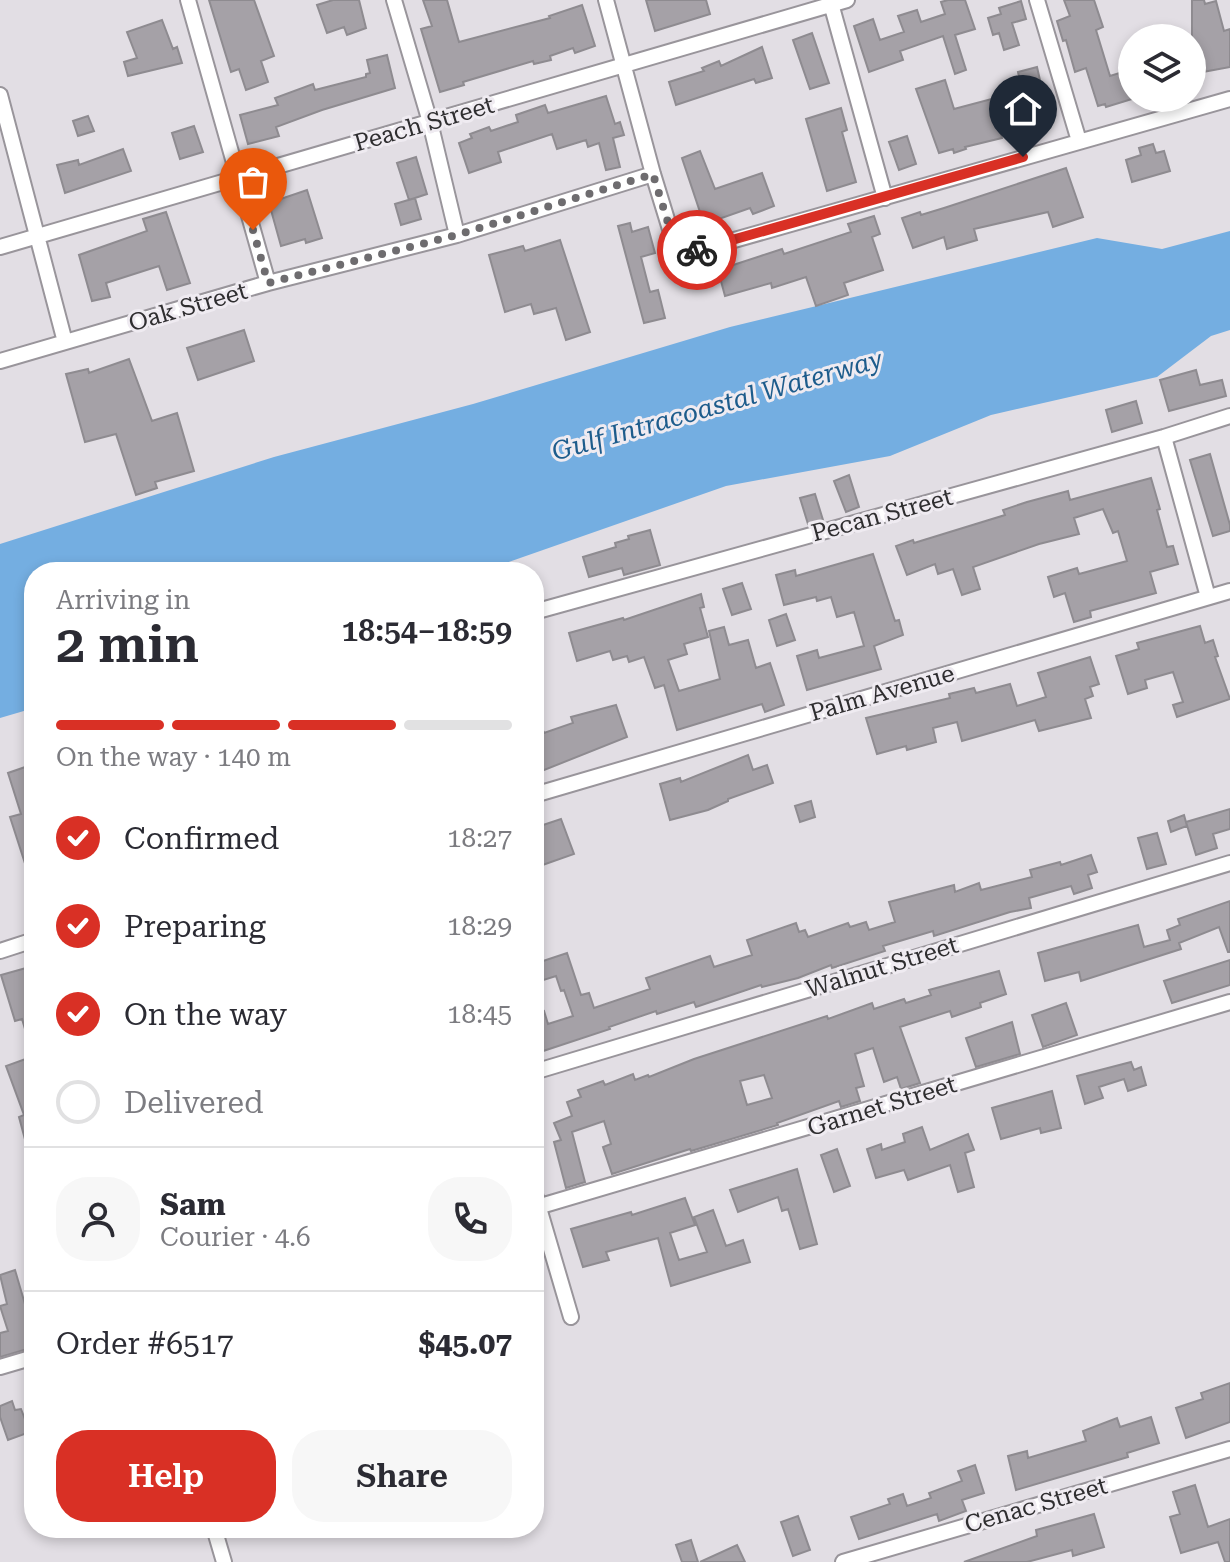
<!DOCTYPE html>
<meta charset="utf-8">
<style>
:root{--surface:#fff;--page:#f7f7f7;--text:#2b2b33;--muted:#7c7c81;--line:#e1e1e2;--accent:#d93025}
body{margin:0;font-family:"Roboto Serif",serif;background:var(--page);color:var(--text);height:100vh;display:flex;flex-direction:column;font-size:30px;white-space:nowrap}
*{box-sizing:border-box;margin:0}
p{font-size:26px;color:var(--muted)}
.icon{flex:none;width:44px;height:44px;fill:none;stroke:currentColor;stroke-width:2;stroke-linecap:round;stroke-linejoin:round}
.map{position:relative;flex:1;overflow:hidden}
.details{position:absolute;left:24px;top:562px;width:520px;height:976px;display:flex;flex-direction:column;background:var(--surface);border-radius:32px;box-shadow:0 4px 12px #0003}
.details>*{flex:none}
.controls{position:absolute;left:1118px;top:24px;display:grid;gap:16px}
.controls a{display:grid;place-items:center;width:88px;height:88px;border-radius:50%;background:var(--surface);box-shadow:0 4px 12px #0003;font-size:40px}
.pin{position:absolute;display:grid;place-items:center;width:68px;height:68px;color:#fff;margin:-82px -34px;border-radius:50% 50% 50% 0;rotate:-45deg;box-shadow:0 0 8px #0007}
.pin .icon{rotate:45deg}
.courier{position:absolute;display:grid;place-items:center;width:80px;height:80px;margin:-40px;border:6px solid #d93025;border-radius:50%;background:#fff;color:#222;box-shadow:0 2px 10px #0007}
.head em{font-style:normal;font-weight:600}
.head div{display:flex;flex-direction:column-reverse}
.head{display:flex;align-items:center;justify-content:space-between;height:136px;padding:0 32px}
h1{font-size:52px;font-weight:600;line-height:60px}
.bar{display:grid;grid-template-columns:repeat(4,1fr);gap:12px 8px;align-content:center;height:96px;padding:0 32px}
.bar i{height:10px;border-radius:6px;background:var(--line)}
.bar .selected{background:var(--accent)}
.bar p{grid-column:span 4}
.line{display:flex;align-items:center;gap:20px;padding:0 32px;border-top:2px solid var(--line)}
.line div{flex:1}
.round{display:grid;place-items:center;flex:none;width:84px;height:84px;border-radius:32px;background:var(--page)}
ol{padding:0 32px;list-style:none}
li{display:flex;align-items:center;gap:24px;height:88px}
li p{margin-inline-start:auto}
li .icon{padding:8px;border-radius:50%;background:var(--accent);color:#fff;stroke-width:4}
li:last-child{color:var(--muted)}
li i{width:44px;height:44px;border:4px solid var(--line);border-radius:50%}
.action{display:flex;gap:16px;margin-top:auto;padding:16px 32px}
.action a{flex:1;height:92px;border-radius:32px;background:var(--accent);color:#fff;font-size:32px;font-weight:600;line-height:92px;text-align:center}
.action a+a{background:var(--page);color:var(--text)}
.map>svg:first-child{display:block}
</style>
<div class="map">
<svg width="1230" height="1562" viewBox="0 0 1230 1562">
<rect width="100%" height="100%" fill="#e2dee4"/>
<!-- water -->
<path fill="#74aee1" d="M1230,231v99l-19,6 -54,41 -166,38 -101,41 -164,30 -246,86h-446v136l-34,10v-174l274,-87 199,-53 257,-77 367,-89 65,11z"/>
<!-- building -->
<path fill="#a5a1a7" stroke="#8e8b90" stroke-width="2" fill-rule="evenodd" d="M209,0h45l20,56 -13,5 7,21 -22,8 -7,-21 -8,3z
M333,0h26l7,28 -19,7 -3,-8 -17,6 -10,-28z
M423,0h24l12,42 91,-24 -1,-2 33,-11 13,41 -20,7 -2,-5 -23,8 1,4 -17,4 -1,-3 -70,21 1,3 -24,7 -19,-63 11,-3z
M646,0h60l4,14 -55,17z
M948,0h17l10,29 -20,6 11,35 -11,4 -12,-38 -43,15 3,9 -34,12 -15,-46 19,-7 7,21 24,-8 -6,-16 19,-6 4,12 24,-8 -4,-12z
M1064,0h30l9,27 -7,3 14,46 22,-7v30l-26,8 -1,-3 -7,2 -12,-38 -11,4 -9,-32 -3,1 -6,-20 13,-5z
M1192,0h12l1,4 11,-3 8,30 6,-2v38l-38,7z
M1021,1l5,18 -14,4 7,22 -15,5 -5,-17 -6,2 -5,-17 13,-4 -2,-6z
M162,20l11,29 4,-2 5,16 -54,13 -4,-14 13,-4 -10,-26z
M812,33l17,50 -19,6 -17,-49z
M762,47l10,31 -16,5 -2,-4 -78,26 -7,-23 35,-11 -2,-3 17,-7 2,5z
M387,55l8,33 -73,22 -46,17 3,9 -31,8 -8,-29 38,-10 -3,-7 38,-14 2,6 51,-13v-3l4,-1 -3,-13z
M1037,67l13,57 -19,5 -1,-7 -30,9 2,7 -37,9 1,2 -12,4 -1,-4 -14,4 -23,-64 29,-9 9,29 68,-18 -4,-19z
M606,96l9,28 5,-2 4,13 -11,3 7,29 -14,3 -7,-27 -11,4 -2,-7 -29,9 -5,-15 -54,18 3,10 -32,11 -10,-30 13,-5 -2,-4 19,-7 2,4 27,-9 -2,-7 29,-10 3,8z
M841,108l6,22 -5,2 14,50 -29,9 -21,-72z
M88,116l6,15 -16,5 -5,-15z
M194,126l9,26 -23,7 -8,-26z
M907,136l9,28 -17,6 -10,-28z
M1153,144l3,9 8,-2 6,20 -38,11 -6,-22 15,-5 -2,-7z
M123,149l8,22 -66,22 -8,-28 21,-5 1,5z
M700,151l15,38 47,-16 12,33 -21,8 -3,-6 -34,12 -1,-3 -12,4 -21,-63z
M416,157l11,37 -18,6 -12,-37z
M1066,168l17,49 -30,10 -5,-15 -74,17 3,11 -30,9 -3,-12 -31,11 -11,-30 18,-6 1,3 23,-7z
M307,190l15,48 -16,5 -1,-4 -24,7 -12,-43z
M415,198l6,21 -20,6 -6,-21z
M166,212l24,71 -23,7 -8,-24 -53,17 4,14 -18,4 -13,-46 68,-24 -4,-12z
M874,216l6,18 -8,3 11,33 -39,13 4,12 -32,11 -10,-29 -34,11 -1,-5 -46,13 -7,-26 64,-21 2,5 67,-22 -3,-8z
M630,223l2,9 16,-5 7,26 -14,4 9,35 8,-2 7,28 -21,5 -26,-97z
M560,240l30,92 -24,8 -10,-32 -22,6 -3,-10 -26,8 -16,-57 34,-9 2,5z
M244,330l10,31 -56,19 -11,-32z
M129,359l23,62 25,-8 17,58 -39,11 2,6 -21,7 -20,-61 -31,8 -19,-68 22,-5 1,4z
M1196,370l4,15 22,-5 4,16 -57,15 -9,-31z
M1136,401l6,22 -30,9 -6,-22z
M1210,454l20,71v6l-17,5 -23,-76z
M849,475l10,32 -13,5 -12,-31z
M1151,478l9,31 -3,1 10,37 6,-1 5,18 -28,8 6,21 -66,18 1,6 -17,5 -9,-29 -11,4 -6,-20 29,-9 2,6 48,-13 -9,-30 -5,2 -10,-24 -29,9 5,16 -40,10 -66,23 7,22 -18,6 -9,-26 -15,5 -3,-10 -28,11 -11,-29 17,-6 1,3 91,-28 -2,-5 24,-8 41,-11 2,9z
M815,494l8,26 -15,4 -8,-26z
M650,530l10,35 -36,10 -2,-7 -33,9 -6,-20 33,-10 -1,-4 14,-4 -1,-3z
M873,554l22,67 4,-1 4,15 -29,11 7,23 -74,21 -10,-34 20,-6 2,8 45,-12 -10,-34 -17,5 -6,-20 -14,4 -1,-4 -32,8 -8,-30 19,-5 1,6z
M742,583l9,26 -19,6 -9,-26z
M701,594l3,13 -4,1 8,29 -24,7 3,10 -19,6 11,31 41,-12 -11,-48 15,-4 5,18 19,-5 8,28 14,-5 14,42 -19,7 -3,-8 -85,26 -13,-45 -9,3 -11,-31 -15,5 -2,-6 -14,4 -3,-9 -33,10 -8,-28 54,-15 1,2z
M786,614l9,26 -18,6 -8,-26z
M1200,626l5,17 8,-3 5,16 -3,1 15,42 -53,18 -4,-12 10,-3 -10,-30 -28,8 2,8 -19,6 -12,-38 23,-7 -2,-6z
M1090,657l9,27 -9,3 3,9 -8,3 6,19 -52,13 -4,-11 -73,21 -5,-19 -24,6 3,14 -29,8 -1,-4 -29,8 -11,-36 84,-20 -1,-4 25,-6 2,5 34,-9 7,22 29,-9 -8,-24z
M616,705l11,32 -93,37v-62l2,-1 8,22 29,-10 -2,-6z
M748,755l5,15 14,-5 6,18 -45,16v2l-20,9 -38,10 -10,-36 20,-6 1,4z
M34,764v118h-3l-21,-65 11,-3 -13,-41z
M811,801l4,16 -15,5 -5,-16z
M1230,809v20l-17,5 4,14 -21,7 -10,-33z
M1184,815l3,11 -16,6 -3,-11z
M561,819l13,35 -40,14v-40z
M1157,833l9,31 -19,5 -9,-31z
M1091,855l6,17 -9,3 4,13 -18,6 -3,-8 -42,12 2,10 -21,4 -76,24 -1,-5 -50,15 2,5 -53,17 -1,-3 -33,13 -36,9 -1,-2 -65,22 -2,-5 -37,12 -1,-3 -47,16 1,2 -76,25v-40l10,-3 4,13 25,-8 -9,-26 -3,1 -5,-15 -22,7v-19l33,-11 14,42 8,-2 5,15 56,-19 -4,-11 64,-22 4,11 38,-12 -5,-15 49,-17 3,9 6,-2 3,7 40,-14 2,4 16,-5 3,8 26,-8 -6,-20 65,-17 1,7 24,-9 2,7 51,-13 -2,-7 30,-8 1,3z
M1230,901v51h-2l-9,-25 -40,16 2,6 -100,32 -2,-9 -34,9 -7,-28 100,-28 6,22 26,-7 -3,-10 13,-5 -2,-6z
M1230,960v25l-58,18 -8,-22z
M26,968l8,26v55h-3l-9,-30 -7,2 -14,-46z
M999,971l7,23 -26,9 1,4 -29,10 -2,-6 -50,16 20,56 -19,6 -4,-12 -13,5 -11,-34 -18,6 9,32 -8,2 4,13 -19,6 -2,-6 -62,22 1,2 -87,26 -1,-2 -78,25 -9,-27 8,-3 -7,-23 -32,11 13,50 -19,6 -12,-46 7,-2 -7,-17 18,-7 -5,-14 14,-5 -3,-7 25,-9 2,4 28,-11 2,6 13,-5 1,2 45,-18 133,-43 1,3 44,-16 2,6 30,-10 2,4 25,-8 -2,-5zM764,1075l8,23 -25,7 -7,-24z
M1066,1003l11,32 -34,12 -11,-32z
M1012,1022l8,32 -44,13 -10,-29z
M34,1056v101l-4,1 -11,-41 5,-2 -18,-49z
M1131,1062l3,8 7,-3 5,18 -18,6 -4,-12 -25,8 4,11 -18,6 -8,-28z
M1052,1091l9,37 -20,5 -1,-5 -39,11 -9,-31z
M922,1127l8,23 38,-16 6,16 -9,3 9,34 -16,5 -8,-27 -42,15 -4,-10 -28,8 -9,-29 14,-5 1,6 23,-8 -2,-8z
M837,1149l13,37 -16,6 -13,-37z
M797,1169l20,75 -17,5 -12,-40 -6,2 -4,-14 -40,15 -8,-22z
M685,1198l10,27 -25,8 9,27 28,-8 -13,-35 19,-7 13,36 17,-6 7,22 -79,24 -13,-48 -52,14 3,8 -26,7 -12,-38 60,-17 1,3z
M15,1270l12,41 7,-2v38l-34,10v-24l8,-2 -8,-25 7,-2 -7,-29z
M1230,1383v39l-44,16 -10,-30 27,-9 -2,-6z
M12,1401l3,9 6,-1 9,23 -22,8 -8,-23v-11z
M1151,1417l8,26 -32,10 1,4 -112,33 -8,-34 19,-5 1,7 58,-17 -3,-10 34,-13 3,9z
M975,1465l9,28 -22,7 4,11 -27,10 -2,-7 -78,25 -8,-22 39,-13 -2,-5 15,-5 4,12 24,-8 -2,-5 33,-12 -4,-10z
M1195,1485l13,42 22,-8v43h-5l-7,-20 -37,11 -11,-36 10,-3 -7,-22z
M1094,1514l10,33 -31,9 -1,-6 -45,12h-63l73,-26 -1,-6z
M798,1516l12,34 -17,6 -12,-34z
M691,1540l7,22h-16l-6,-17z
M737,1545l8,17h-45z"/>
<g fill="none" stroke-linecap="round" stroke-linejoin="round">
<defs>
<path id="minor" d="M188,0l80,283
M394,0l36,122 27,113
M606,0l47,174 20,65 12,15 545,-155
M830,0l55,198
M1037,0l42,141
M0,95l65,247
M0,247l847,-247
M0,361l268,-78 189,-48 196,-61
M1164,437l44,160
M534,612l630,-175 66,-21
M534,795l696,-204
M0,951l34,-11
M534,1072l696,-209
M534,1191l37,126
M534,1208l696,-206
M0,1367l34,-10
M214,1528l10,34
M843,1562l387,-113"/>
</defs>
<!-- minor casing -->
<use href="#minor" stroke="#99959b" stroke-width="18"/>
<!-- minor -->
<use href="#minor" stroke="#fff" stroke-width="14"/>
</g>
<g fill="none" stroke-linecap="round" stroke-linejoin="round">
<!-- done -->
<path stroke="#6e6c6f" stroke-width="8" stroke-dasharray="0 14.4" d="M253,230l15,53 189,-48 196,-61 20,65 12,15 12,-4"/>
<!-- route -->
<path stroke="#d93025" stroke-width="10" d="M697,250l326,-93"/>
</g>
<g text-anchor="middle" stroke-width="6" stroke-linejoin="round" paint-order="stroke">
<!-- street labels -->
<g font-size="24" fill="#2f2e30" stroke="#efebf1">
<text transform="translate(424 124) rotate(-16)" y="8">Peach Street</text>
<text transform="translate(188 307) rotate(-16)" y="8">Oak Street</text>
<text transform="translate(882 515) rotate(-15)" y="8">Pecan Street</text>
<text transform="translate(882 693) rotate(-16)" y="8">Palm Avenue</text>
<text transform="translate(882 967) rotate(-17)" y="8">Walnut Street</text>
<text transform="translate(882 1106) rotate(-17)" y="8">Garnet Street</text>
<text transform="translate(1036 1505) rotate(-16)" y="8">Cenac Street</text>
</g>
<!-- water labels -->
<g font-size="26" font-style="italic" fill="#1d5c8c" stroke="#efebf1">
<text transform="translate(717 405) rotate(-16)" y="9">Gulf Intracoastal Waterway</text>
</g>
</g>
</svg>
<div class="controls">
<a><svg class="icon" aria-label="layers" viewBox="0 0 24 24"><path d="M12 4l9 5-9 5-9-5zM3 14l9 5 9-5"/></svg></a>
</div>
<div class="pin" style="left:253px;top:230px;background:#ea580c"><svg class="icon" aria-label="bag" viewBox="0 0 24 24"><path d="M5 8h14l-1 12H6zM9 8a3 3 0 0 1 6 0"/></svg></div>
<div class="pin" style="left:1023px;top:157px;background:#1f2937"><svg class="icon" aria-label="home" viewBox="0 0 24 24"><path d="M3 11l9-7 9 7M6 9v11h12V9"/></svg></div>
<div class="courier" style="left:697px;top:250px"><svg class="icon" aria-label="bike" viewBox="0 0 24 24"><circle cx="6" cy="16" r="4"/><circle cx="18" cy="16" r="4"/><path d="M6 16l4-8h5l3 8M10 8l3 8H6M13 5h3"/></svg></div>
<section class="details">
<div class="head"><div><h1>2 min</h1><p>Arriving in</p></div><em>18:54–18:59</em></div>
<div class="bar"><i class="selected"></i><i class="selected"></i><i class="selected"></i><i></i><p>On the way · 140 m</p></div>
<ol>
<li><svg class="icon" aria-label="check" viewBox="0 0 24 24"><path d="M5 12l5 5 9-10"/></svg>Confirmed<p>18:27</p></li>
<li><svg class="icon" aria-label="check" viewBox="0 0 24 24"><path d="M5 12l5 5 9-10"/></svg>Preparing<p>18:29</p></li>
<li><svg class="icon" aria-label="check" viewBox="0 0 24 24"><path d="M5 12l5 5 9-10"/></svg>On the way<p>18:45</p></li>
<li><i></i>Delivered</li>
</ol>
<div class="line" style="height:144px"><a class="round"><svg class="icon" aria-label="person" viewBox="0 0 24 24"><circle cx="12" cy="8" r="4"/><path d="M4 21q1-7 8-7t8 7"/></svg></a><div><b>Sam</b><p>Courier · 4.6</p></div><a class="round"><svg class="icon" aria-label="phone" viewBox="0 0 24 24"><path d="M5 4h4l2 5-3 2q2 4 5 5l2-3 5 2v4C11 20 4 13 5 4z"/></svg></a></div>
<div class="line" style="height:104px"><div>Order #6517</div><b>$45.07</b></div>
<div class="action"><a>Help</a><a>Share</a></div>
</section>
</div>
